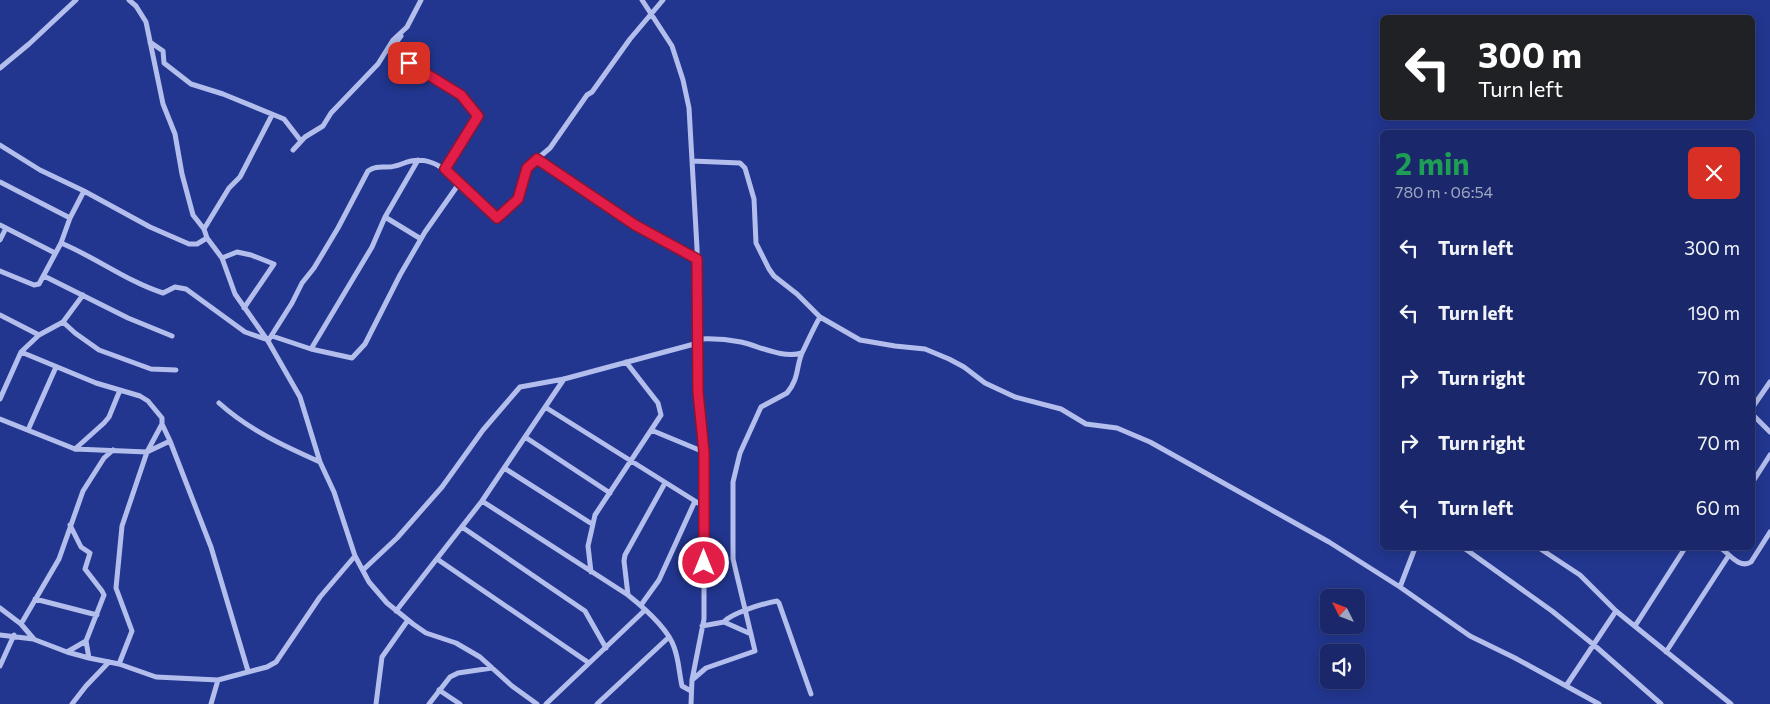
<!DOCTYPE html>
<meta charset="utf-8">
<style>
body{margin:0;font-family:Commissioner,sans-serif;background:#273473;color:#f1f3f6;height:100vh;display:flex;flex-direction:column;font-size:19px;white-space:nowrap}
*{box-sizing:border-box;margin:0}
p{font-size:16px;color:#9fa6c1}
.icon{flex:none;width:28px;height:28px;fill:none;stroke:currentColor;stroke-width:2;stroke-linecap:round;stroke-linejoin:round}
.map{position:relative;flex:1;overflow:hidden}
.details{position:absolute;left:1380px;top:130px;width:375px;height:420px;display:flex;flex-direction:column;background:#1a286b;border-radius:8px;box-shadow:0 2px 12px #0003,0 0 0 1px #38447e}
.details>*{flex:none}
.guide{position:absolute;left:1380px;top:15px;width:375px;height:105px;border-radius:8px;box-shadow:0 2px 12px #0003,0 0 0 1px #38447e;background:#202124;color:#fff;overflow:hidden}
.needle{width:32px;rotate:312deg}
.fabs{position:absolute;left:1320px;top:589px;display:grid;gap:10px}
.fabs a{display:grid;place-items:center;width:45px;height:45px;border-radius:8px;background:#1a286b;box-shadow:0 2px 12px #0003,0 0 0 1px #38447e;font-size:25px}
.pin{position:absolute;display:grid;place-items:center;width:42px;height:42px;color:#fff;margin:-21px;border-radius:10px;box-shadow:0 2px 8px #0006}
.me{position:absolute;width:55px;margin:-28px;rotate:0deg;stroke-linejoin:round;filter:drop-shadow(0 0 4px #0008)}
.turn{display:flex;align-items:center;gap:18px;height:105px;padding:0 15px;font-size:22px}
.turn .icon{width:65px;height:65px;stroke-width:2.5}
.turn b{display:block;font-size:35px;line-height:42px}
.round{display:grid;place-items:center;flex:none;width:52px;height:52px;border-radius:8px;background:#273473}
.summary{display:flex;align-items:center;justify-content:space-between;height:85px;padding:0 15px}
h1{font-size:30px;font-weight:700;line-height:38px;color:#1e9e55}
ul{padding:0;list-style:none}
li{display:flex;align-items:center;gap:15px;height:65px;padding:0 15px}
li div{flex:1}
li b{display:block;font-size:19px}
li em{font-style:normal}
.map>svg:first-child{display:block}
</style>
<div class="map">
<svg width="1770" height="704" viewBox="0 0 1770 704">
<rect width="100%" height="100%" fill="#22368f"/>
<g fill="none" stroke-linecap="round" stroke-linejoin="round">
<!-- street -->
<path stroke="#b3beec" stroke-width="5" d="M129,0L136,6L146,22L163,104L175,134L182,174L193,215L204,229L207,238L222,258L235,294L268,341L300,397L320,462L334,492L355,556L369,582L387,603L413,624L426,633L456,643L480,657L512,686L537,704
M642,0L672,46L683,80L689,108L697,248L699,392L704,452V619L692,680L691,704
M401,36L395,44C405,67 441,79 460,95C468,100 472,109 478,116L445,169
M150,42L163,51L164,63L191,84L223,94L284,119L301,141
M0,68L29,44L76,0
M0,145L40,170L84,191L150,227L189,244H197L207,238
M293,150L305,137L323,126L331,113L378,64L393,40L407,27L421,0
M537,159L550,148L587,95L592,92L630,39L663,0
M692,161L740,163L745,168L754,199L756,243L769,269L774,276L797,294L820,317L860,340L895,346L925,349L949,359L964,367L985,383L1015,397L1061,409L1086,424L1117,428L1150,442L1329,542L1400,587L1470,636L1515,658L1599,704
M456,179L497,218L518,199L527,168L537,159L635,225L697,259
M0,182L70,218
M385,217L421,239
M0,225L55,253
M204,229L229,188L240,177L272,115
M0,240L6,228
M61,243C95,257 128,282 163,293L175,287L186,289L245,332L268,340
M222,258L237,252L251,255L274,264L244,308
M0,271L34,285L39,284L61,243L70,218L84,191
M44,276L128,318L172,336
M0,315L39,335
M63,322L75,333L99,350L151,369L176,370
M698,339C713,338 726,339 741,342C759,346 783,359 802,353
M268,341L292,303L302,283L314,268L338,228L368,171C377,164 386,169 395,166C401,165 405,162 411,161C431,157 447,169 458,185L425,232L400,275L365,344L352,358L311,349L272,336
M311,349L372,247L385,217L418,160
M21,352L96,383L140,396L148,401L162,418V424L147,452L122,526L116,588L132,631L119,664
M0,399L21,352L39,335L63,322L83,295
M219,403C249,430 284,446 320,462
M545,407L703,506
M1752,408L1770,382
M1752,414L1770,432
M0,419L75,449L147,452L170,441
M162,424L170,441L211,547L248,671
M28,430L56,367
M651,430L704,452
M525,437L610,493
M75,449L104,423L109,417L120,390
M504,468L592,524
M1752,483L1770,455
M482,501L628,595C643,607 668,629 674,647C679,660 679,673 682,686L691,691
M462,527L585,611L606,648
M1464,548L1552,611L1594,645L1661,704
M1539,548L1580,575L1616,611L1731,704
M1721,548C1730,555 1740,569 1751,562L1770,532
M437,559L589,663
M363,570L397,538L442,487L483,430L520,387L564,379L698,343
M591,572L588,546L595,515L661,415L658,403L626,362
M1400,587L1415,548
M628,595L624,561L625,555L665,483
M35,599L97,615
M641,605L659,580L695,501
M0,608L21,624L33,638
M396,611L482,501L564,379
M724,622C731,613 765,603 777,601L779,603L811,694
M21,624L59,559L83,491L104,458L113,450
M702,626L724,622L751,634
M1635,626L1685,548
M0,635L33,639L67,652L89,658L119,664L156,677L218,680L267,667L276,662L320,597L355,556
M86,641L89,658
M67,652L86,641L104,595L102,591L85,569L90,553L81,547L70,525
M1666,652L1729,555
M0,666L14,635
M692,680L706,668L755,651L733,559V482L740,453L761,407L787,393C799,379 796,367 802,353C808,341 813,329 820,317
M1566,686L1616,611
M439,690L460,704
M72,704L86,686L109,662
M211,704L218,680
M376,704L382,657L408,620
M429,704L450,677L458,673L492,668
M546,704L645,610
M597,704L669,637"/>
</g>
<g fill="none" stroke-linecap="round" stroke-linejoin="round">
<!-- route casing -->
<g stroke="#92132f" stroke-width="12">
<path id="route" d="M409,63L461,95L478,116L445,169L497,218L518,199L527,168L537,159L635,225L697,259L698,392L704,452V563"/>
</g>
<!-- route -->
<use href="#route" stroke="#e11d48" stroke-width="9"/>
</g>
</svg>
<div class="fabs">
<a><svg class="needle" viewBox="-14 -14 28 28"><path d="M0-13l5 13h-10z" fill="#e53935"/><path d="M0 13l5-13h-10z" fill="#9fa6c1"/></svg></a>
<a><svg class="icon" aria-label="sound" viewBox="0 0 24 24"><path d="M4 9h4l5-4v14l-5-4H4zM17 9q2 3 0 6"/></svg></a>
</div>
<div class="pin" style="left:409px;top:63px;background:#d93025"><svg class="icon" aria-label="arrive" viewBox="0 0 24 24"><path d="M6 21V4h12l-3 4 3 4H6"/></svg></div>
<svg class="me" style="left:704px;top:563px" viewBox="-20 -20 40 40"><circle r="17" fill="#e11d48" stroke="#fff" stroke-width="3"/><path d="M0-11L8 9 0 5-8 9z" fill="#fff"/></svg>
<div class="guide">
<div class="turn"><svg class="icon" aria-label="left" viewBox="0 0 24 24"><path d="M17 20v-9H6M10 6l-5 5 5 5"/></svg><div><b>300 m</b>Turn left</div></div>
</div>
<section class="details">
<div class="summary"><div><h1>2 min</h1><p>780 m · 06:54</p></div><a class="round" style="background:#d93025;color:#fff"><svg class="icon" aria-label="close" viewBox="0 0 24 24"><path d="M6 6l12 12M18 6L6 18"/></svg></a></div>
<ul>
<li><svg class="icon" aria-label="left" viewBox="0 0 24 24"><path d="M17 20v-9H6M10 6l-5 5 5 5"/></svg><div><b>Turn left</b></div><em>300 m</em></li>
<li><svg class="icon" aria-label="left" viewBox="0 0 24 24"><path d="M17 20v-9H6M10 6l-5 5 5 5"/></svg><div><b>Turn left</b></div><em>190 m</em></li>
<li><svg class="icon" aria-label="right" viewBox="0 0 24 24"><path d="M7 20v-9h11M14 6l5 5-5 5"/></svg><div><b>Turn right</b></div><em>70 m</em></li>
<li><svg class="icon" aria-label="right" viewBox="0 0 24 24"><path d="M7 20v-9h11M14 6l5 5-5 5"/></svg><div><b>Turn right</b></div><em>70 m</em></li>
<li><svg class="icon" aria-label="left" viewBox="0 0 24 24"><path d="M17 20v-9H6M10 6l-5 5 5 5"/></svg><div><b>Turn left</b></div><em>60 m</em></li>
</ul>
</section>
</div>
